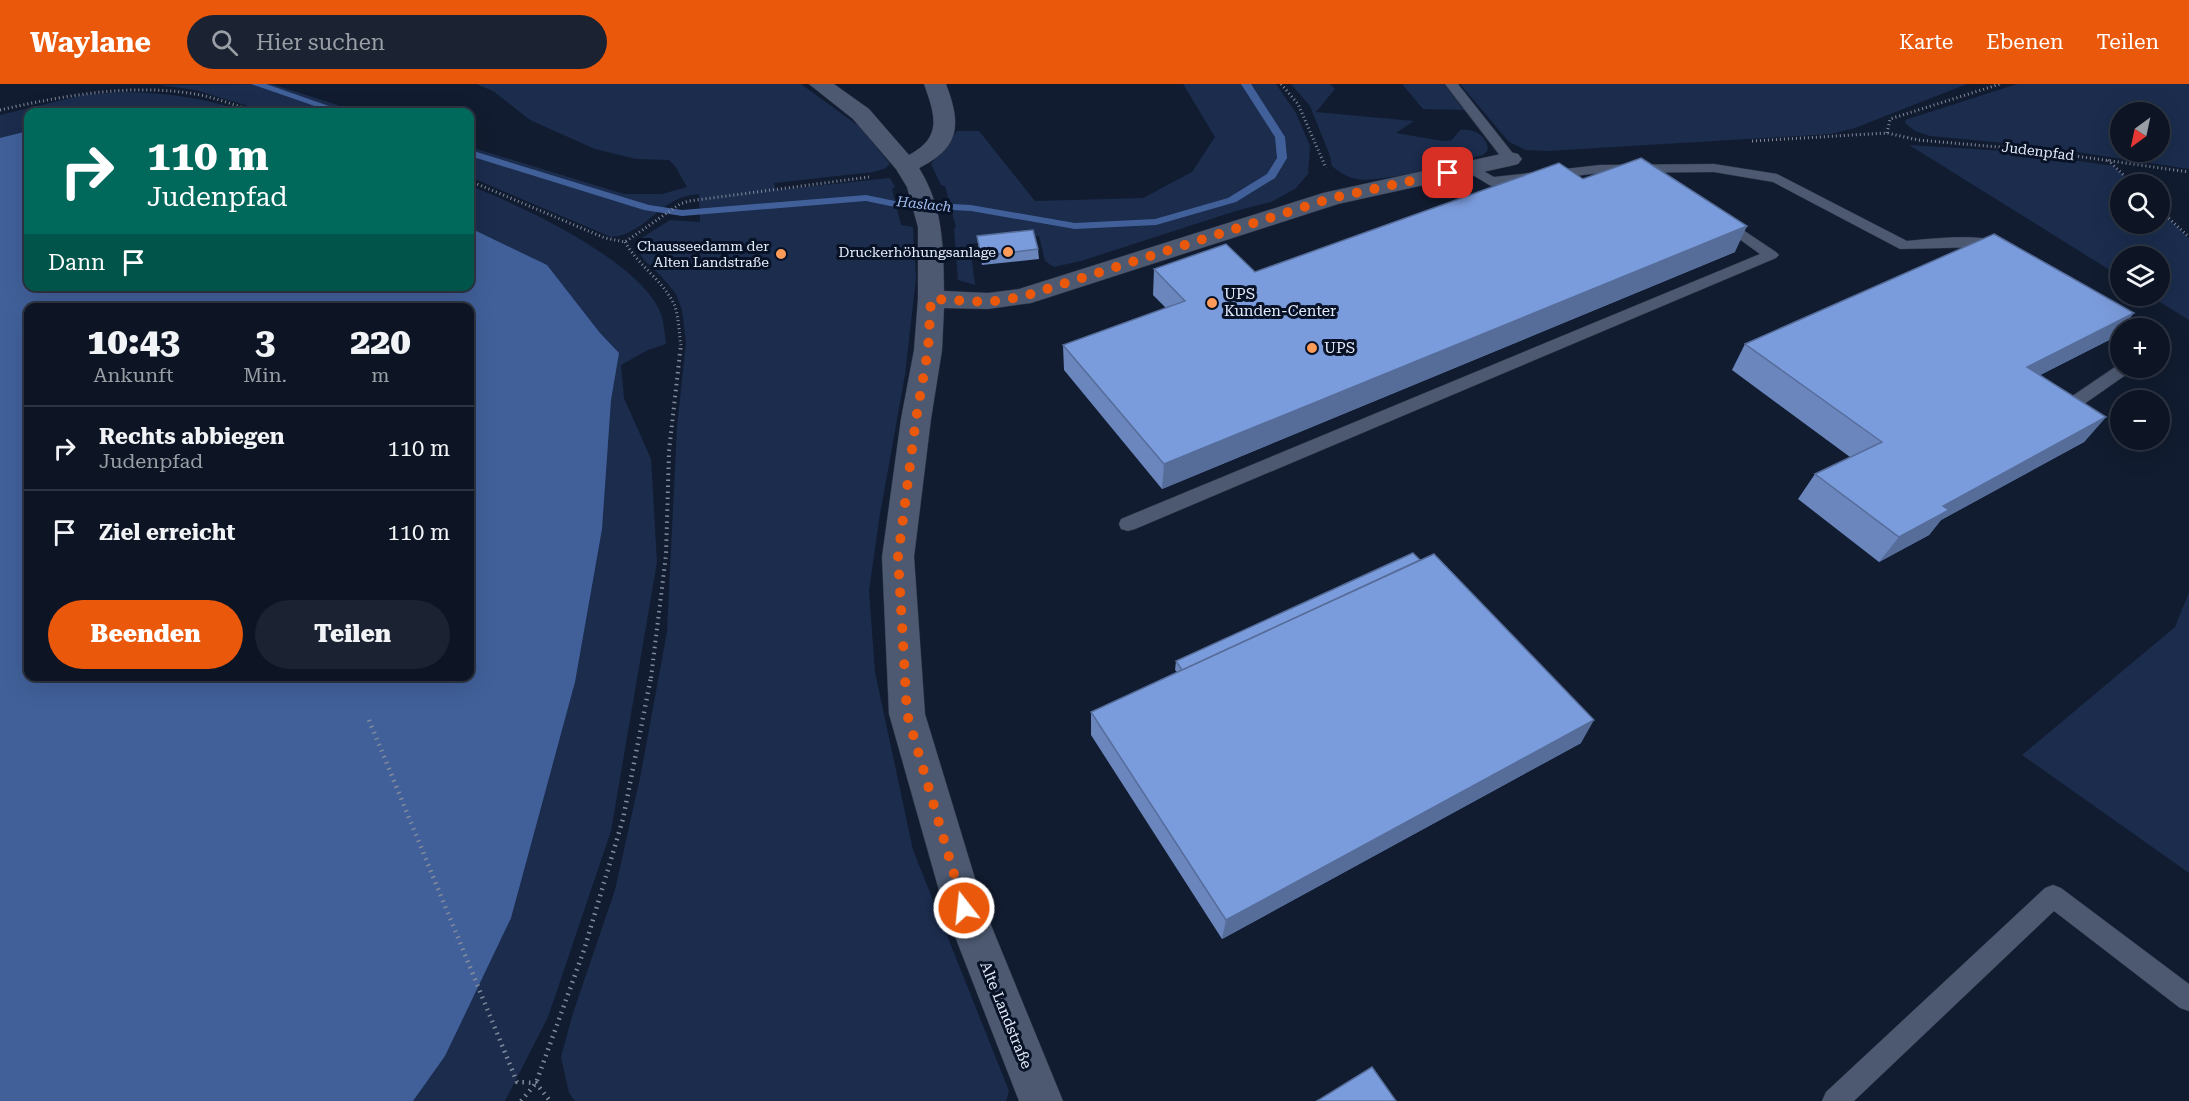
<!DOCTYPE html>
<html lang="de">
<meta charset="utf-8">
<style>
body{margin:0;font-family:"Roboto Serif",serif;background:#1b2231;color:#f1f3f6;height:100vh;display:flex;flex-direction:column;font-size:22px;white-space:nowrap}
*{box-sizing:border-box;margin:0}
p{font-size:20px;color:#9a9fa6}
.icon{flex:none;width:33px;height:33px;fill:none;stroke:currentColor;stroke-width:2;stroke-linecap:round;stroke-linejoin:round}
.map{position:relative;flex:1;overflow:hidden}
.sheet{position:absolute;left:24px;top:219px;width:450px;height:378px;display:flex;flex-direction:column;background:#0d1524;border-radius:12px;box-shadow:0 6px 24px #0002,0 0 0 2px #2d3441}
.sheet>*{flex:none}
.banner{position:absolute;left:24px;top:24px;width:450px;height:183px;border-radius:12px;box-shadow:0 6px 24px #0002,0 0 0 2px #2d3441;background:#00695c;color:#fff;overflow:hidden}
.needle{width:39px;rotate:213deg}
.tools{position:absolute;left:2110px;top:18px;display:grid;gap:12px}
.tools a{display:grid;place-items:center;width:60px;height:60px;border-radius:50%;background:#0d1524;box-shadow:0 6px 24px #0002,0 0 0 2px #2d3441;font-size:30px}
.pin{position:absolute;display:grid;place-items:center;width:51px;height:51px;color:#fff;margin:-26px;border-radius:12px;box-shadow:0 3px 9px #0006}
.me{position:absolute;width:66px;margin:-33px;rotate:344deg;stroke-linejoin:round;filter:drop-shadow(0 0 4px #0008)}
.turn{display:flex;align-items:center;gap:21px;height:126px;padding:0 24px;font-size:27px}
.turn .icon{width:78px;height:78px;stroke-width:2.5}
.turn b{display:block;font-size:42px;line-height:51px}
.then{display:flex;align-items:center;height:57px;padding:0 24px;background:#0003;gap:12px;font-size:22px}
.eta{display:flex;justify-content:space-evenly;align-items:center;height:102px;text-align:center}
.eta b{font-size:36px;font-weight:800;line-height:42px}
.action{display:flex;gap:12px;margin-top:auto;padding:12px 24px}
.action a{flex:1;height:69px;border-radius:36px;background:#ea580c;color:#fff;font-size:24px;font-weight:800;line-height:69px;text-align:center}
.action a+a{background:#1b2231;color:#f1f3f6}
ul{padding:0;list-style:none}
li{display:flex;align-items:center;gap:18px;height:84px;padding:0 24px;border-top:2px solid #2d3441}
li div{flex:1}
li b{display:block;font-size:22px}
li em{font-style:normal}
header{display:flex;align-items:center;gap:36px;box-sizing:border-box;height:84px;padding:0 30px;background:#ea580c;color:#fff}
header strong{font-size:28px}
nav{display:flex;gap:33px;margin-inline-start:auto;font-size:21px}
.search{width:420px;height:54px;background:#1b2231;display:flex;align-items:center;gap:15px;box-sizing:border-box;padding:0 21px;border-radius:33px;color:#9a9fa6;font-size:22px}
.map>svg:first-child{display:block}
</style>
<header>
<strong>Waylane</strong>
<div class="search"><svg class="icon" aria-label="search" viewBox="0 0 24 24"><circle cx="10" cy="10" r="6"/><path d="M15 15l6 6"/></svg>Hier suchen</div>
<nav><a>Karte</a><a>Ebenen</a><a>Teilen</a></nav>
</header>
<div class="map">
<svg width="2189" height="1017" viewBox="0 0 2189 1017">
<rect width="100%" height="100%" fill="#111c30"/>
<!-- green -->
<path fill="#1b2c4d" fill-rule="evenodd" d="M272,0L359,28H269L195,6L160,1Z
M476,0H801L860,43L890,80L884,85L873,88L774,99L776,106L890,94L895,103L892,105L901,141L913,143L916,194L905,291L879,436L869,507L875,588L913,766L1009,1007L1006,1017H575L569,1009L561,973L573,929L615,806L641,689L667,548L677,343L686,258L682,226L676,210L661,192L644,176L636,163L640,155L670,136L700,138L699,110C657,113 650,149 611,153L470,93V63L624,110H662L687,103L675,82L669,76L636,75L595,65L530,36L493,7Z
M1183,0H1276L1296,29L1310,62L1308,90L1295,105L1271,118L1239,126L1081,177L1054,183L1045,177L1039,152L970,160L975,201L958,196L954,145L956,143L945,102L941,101L931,80L957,47H979L1035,117L1143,114L1192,88L1215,53Z
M1291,0H1330L1335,5L1316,28L1414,37L1396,49L1443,57L1452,56L1460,46C1475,44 1487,52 1488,66L1483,71C1457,78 1380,100 1356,95C1347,93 1339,88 1332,82L1330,72L1310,22Z
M1402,0H1444L1464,26L1423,25Z
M1460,0H1967L1855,44L1831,50L1548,67L1526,66L1509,58Z
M2017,0H2189V85L2037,62L1930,52L1915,47L1906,40L1905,36ZM2121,28H2160V68H2121Z
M123,8C171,9 202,14 248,28H28V202H470V102C519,120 647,180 662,233C664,242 665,252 666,260L648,266L621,281L624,314L651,375L657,478L611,747L548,933L505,1017H0V31L83,11ZM28,224H470V592H28Z
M1909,61L2006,67L2114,82L2133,100H2121V140H2160V127L2189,154V236L2150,212H2160V172H2121V193Z
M2189,508V789L2022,671L2175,543Z"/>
<!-- water -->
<path fill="#41609a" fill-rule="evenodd" d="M28,47V202H470V144L547,181L600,249L619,269L611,316L602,445L575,598L511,834L445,972L413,1017H0V54ZM28,224H470V592H28Z"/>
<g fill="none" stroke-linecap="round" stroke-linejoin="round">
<!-- stream -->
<path fill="#41609a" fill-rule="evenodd" d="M251,0H266L346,28H332Z
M1241,0H1251L1285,53L1287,74L1275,94L1236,118L1156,141L1075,145L971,127L895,123L866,117L682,132L644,126L470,72V66L649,121L682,126L866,111L895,117L971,121L1075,139L1155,135L1228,114L1267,90L1277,74L1275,53Z"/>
<!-- service casing -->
<g stroke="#2e3445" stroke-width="1">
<path id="service" d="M1445,0H1458L1515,72L1517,75L1515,78H1505Z
M1471,80L1494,93L1600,81L1714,80L1777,90L1907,157C1928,155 1993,147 2007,163L2000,167L1987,163L1900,165L1773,98L1714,88L1600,89L1491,102L1466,87L1464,84L1466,81Z
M1722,132L1776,168L1779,171L1776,174L1135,445L1128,447L1121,445L1119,440L1121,435L1760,170L1717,139L1715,136Z
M2104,221L2139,240L2141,244H2122L2098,229L2096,226L2098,223Z
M2121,279V284H2132L2130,288L2077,325H2065L2062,321L2065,317Z
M2053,801L2061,804L2189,900V927L2180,924L2054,827L1854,1017H1822L1826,1008L2045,804Z"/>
</g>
<!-- minor casing -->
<g stroke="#2e3445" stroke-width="1">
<path id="minor" d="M809,0H834L869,25L909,71C943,53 935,31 924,0H946C961,40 961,63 919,84C944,125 943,162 944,207L988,209L1019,205L1323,109L1510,68L1518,70L1522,75L1518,80L1510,82L1338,120L1031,219L988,225L944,224L942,266L931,335L914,473L925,630L984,824L1063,1017H1019L944,824L889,630L882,473L901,335L914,266L918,215V143L907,103L896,85L853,35Z"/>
</g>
<!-- path-far2 -->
<path stroke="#828b9d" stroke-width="3" stroke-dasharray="1 3" stroke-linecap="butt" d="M1281,0L1298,20L1326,84
M0,26C62,12 125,0 189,9C212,12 234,21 256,28
M1887,49L1890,35L2000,0
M1752,57L1887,49L1918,56L2033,66L2189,88
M2108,76L2133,100
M470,97L605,154L625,158L680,120L689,117L869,93
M2160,126L2189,153
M625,158C638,181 663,197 674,220C679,232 679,250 681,262"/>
<!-- path-far1 -->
<path stroke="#828b9d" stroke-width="4" stroke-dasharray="1.5 4.5" stroke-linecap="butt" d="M651,594L666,471L669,367L681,260"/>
<!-- path -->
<path stroke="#828b9d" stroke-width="4.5" stroke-dasharray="1.5 5" stroke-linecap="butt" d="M369,636L517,998L536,999L550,1017
M521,1017L536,999L584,866L623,735L651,593"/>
<!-- service -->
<use href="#service" fill="#4c5971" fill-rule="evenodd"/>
<!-- minor -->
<use href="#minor" fill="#4c5971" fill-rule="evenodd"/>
</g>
<!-- wall -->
<path fill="#6a86bd" d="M1583,95L1735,168L1162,405L1064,286L1063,261L1166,224L1153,211L1154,185L1255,188Z
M977,152L1038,165L1039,175L982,181Z
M2134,229L2113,254L2040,291L2106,333L2084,358L1941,436L1929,451L1879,478L1798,415L1815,390L1850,373L1732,286L1745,260Z
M1176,577L1581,659L1222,855L1091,651V628L1177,588L1175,586Z"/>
<!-- shaded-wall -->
<path fill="#566d9a" d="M1747,142L1735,168L1162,405L1164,380Z
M2134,229L2113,254L2007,308L2027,283Z
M2106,333L2084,358L1941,436L1929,451L1879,478L1899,453L1943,422Z
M1594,636L1581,659L1222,855L1226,836Z"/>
<!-- building -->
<path fill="#7b9cdc" stroke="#566d9a" stroke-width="1.5" d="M1641,74L1747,142L1164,380L1063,261L1185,217L1154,185L1226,160L1255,188L1559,79L1583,95Z
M1033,146L1038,165L981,172L977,152Z
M1994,150L2134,229L2027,283L2106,333L1943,422L1949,426L1899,453L1815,390L1882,358L1745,260Z
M1413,469L1420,476L1182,586L1176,577Z
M1434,470L1594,636L1226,836L1091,628Z
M1372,983L1396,1017H1317Z"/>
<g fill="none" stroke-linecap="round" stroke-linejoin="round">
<!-- route -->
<path stroke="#ea580c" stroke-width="10" stroke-dasharray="0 18" d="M964,824L907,630L902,540L898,473L916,335L928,266L931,215L988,218L1022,213L1332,114L1448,89"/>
</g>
<!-- markers -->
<g fill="#fe9b59" stroke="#081226" stroke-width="2">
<circle cx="1008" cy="168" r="6"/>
<circle cx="781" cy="170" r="6"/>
<circle cx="1212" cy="219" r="6"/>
<circle cx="1312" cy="264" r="6"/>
</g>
<g text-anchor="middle" stroke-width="6" stroke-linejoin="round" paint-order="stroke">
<!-- far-street labels -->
<g font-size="14" fill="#e4ecfb" stroke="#081226">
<text transform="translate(2038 67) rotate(7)" y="5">Judenpfad</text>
</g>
<!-- far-water labels -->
<g font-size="14" font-style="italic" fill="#a3bff2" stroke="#081226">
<text transform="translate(924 120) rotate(6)" y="5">Haslach</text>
</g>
<!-- far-poi labels -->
<g font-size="14" fill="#e4ecfb" stroke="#081226" text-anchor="end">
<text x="769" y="167">Chausseedamm der<tspan x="769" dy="16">Alten Landstraße</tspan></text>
<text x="996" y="173">Druckerhöhungsanlage</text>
</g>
<!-- poi labels -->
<g font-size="15" fill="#e4ecfb" stroke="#081226" text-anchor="start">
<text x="1224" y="215">UPS<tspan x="1224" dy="17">Kunden-Center</tspan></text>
<text x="1324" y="269">UPS</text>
</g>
<!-- street labels -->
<g font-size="15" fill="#e4ecfb" stroke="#081226">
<text transform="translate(1006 931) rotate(68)" y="5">Alte Landstraße</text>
</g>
</g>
</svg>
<div class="tools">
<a><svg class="needle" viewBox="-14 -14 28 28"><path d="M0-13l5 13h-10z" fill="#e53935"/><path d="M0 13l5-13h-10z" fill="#9a9fa6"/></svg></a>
<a><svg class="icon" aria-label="search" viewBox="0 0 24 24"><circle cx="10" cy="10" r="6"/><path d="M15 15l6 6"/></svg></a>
<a><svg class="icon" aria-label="layers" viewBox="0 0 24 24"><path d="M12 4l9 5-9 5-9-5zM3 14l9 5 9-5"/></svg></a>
<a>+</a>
<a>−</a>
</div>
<div class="pin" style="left:1448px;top:89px;background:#d93025"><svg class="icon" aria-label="arrive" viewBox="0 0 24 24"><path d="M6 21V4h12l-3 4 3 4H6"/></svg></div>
<svg class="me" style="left:964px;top:824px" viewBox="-20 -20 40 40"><circle r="17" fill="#ea580c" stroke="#fff" stroke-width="3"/><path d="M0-11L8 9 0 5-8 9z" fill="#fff"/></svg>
<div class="banner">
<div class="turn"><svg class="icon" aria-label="right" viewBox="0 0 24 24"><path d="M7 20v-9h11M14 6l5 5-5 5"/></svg><div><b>110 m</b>Judenpfad</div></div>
<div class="then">Dann<svg class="icon" aria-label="arrive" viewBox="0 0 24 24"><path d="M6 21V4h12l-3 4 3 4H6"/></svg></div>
</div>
<section class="sheet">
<div class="eta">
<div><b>10:43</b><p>Ankunft</p></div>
<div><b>3</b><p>Min.</p></div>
<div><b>220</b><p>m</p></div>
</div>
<ul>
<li><svg class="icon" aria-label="right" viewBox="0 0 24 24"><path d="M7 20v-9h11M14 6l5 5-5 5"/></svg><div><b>Rechts abbiegen</b><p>Judenpfad</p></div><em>110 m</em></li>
<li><svg class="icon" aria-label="arrive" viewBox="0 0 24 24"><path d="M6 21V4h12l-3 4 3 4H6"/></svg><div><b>Ziel erreicht</b></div><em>110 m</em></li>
</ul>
<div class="action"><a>Beenden</a><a>Teilen</a></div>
</section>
</div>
